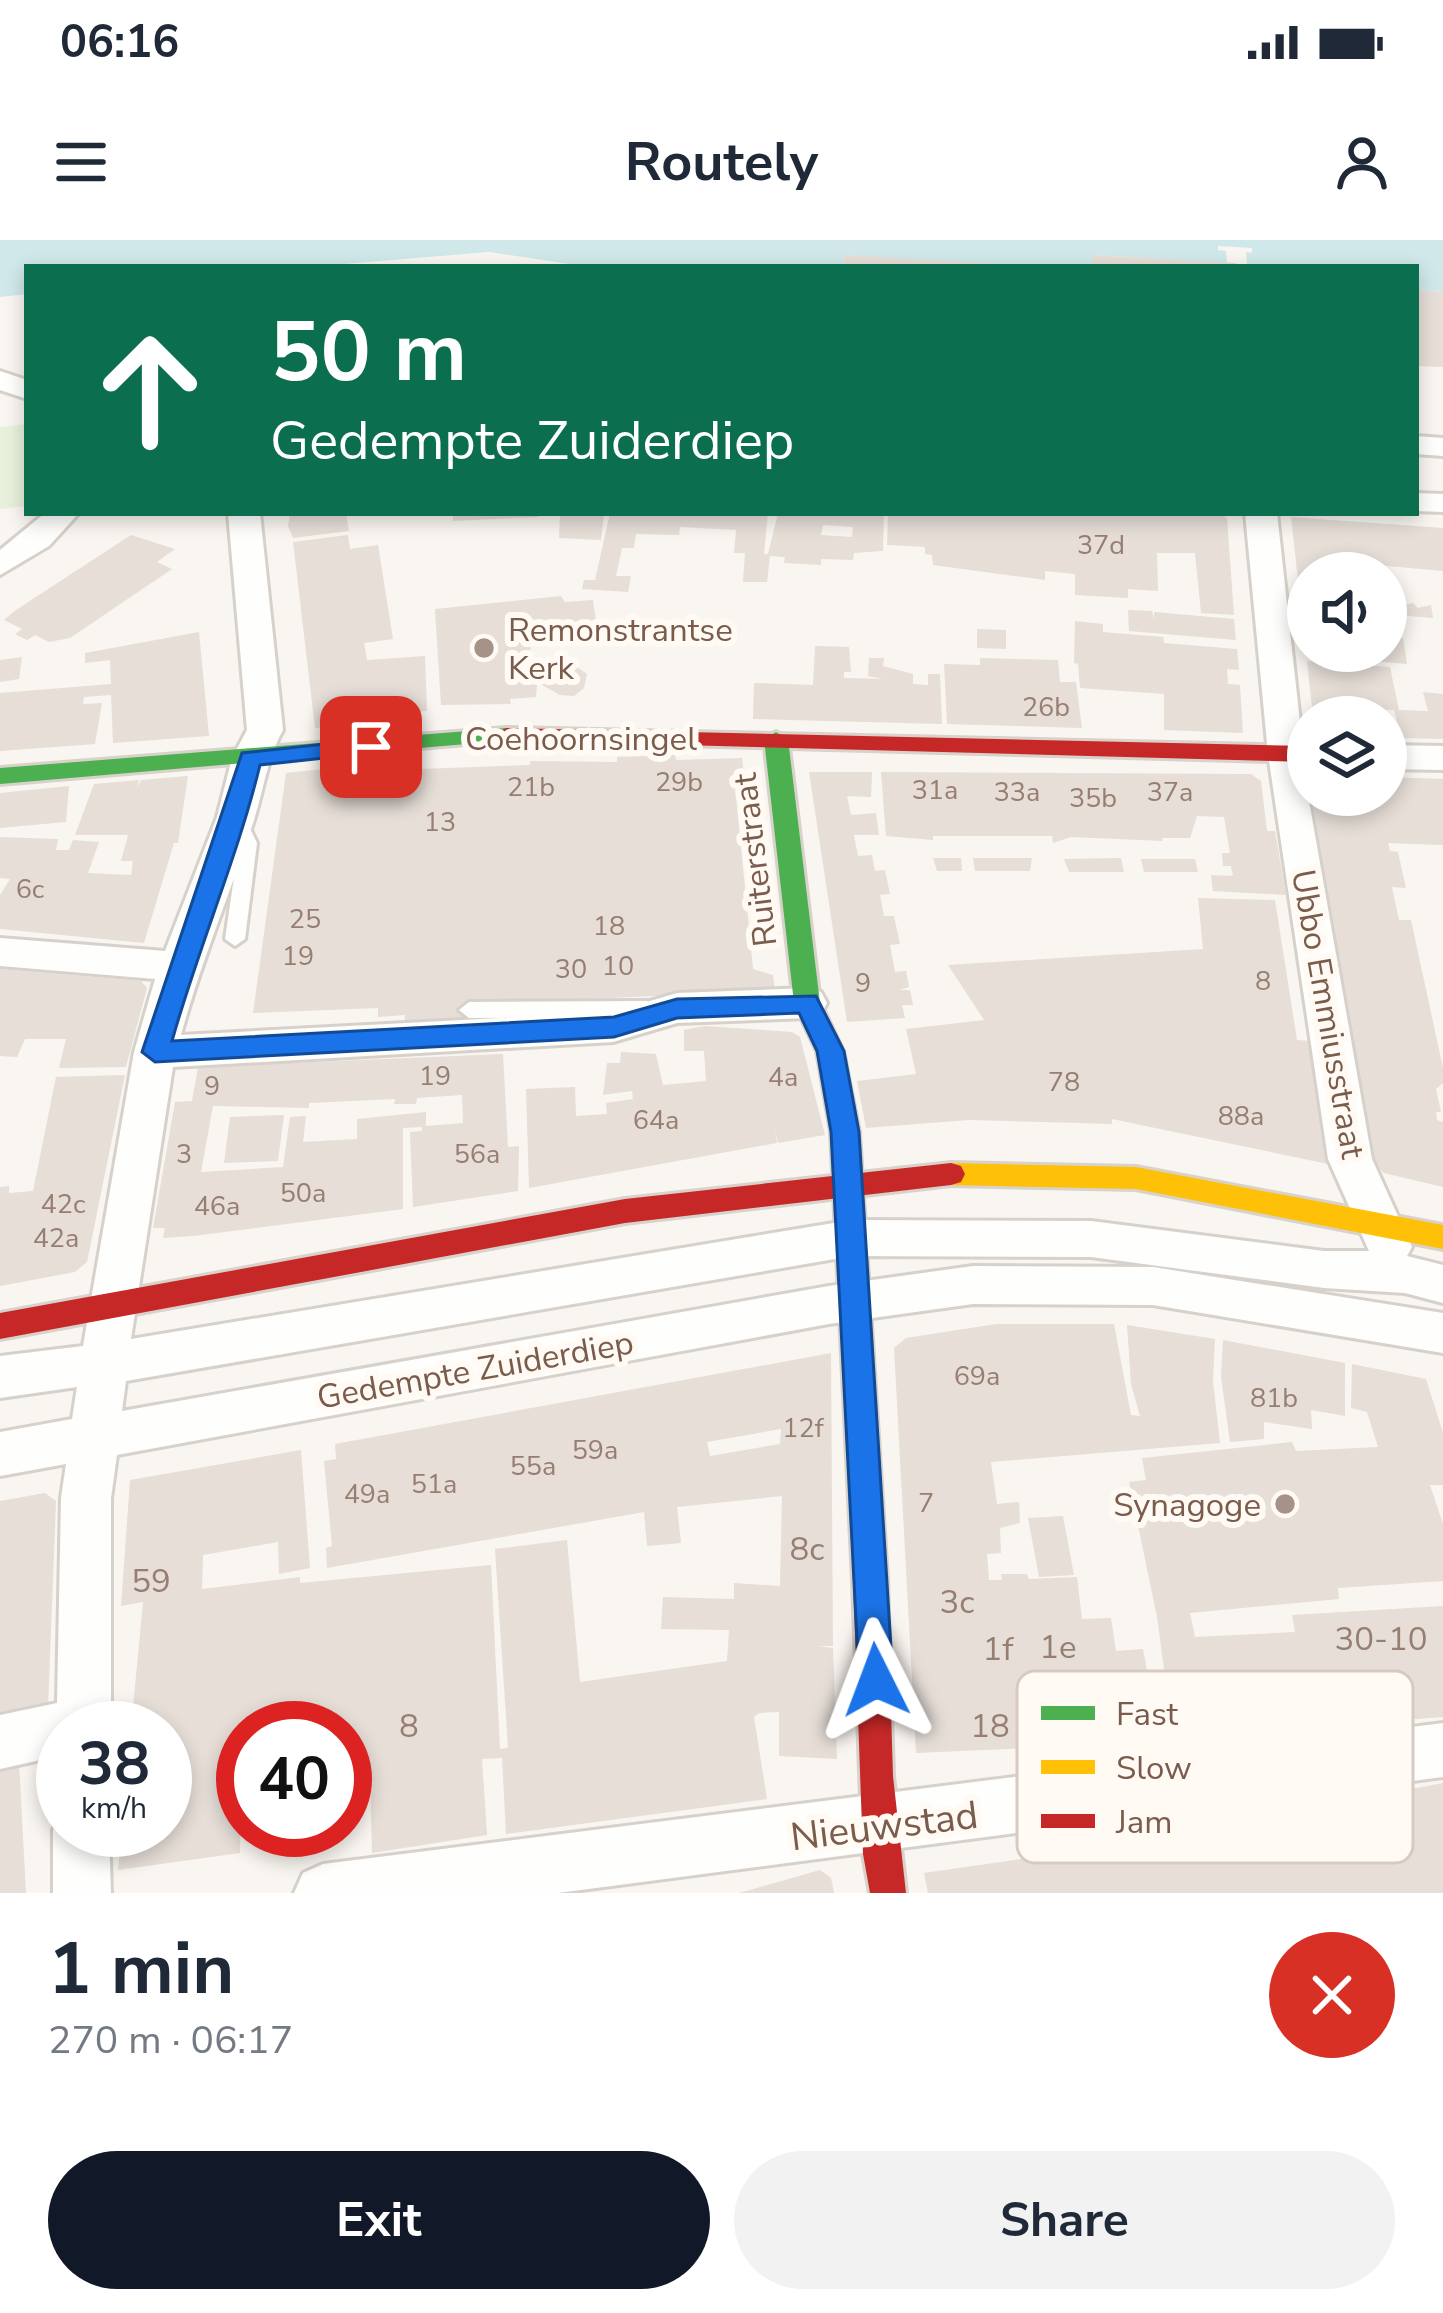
<!DOCTYPE html>
<meta charset="utf-8">
<style>
body{margin:0;font-family:"Nunito Sans",sans-serif;background:#f2f2f3;color:#1f2937;height:100vh;display:flex;flex-direction:column;font-size:45px;white-space:nowrap}
*{box-sizing:border-box;margin:0}
p{font-size:39px;color:#747a83}
.icon{flex:none;width:66px;height:66px;fill:none;stroke:currentColor;stroke-width:2;stroke-linecap:round;stroke-linejoin:round}
.map{position:relative;height:1653px;overflow:hidden}
.panel{display:flex;flex-direction:column;background:#fff;flex:1}
.panel>*{flex:none}
.guide{position:absolute;left:24px;top:24px;width:1395px;height:252px;border-radius:0px;box-shadow:0 6px 18px #0003;background:#0b6e4f;color:#fff;overflow:hidden}
.controls{position:absolute;left:1287px;top:312px;display:grid;gap:24px}
.controls a{display:grid;place-items:center;width:120px;height:120px;border-radius:50%;background:#fff;box-shadow:0 6px 18px #0003;font-size:60px}
.speed{position:absolute;left:36px;top:1461px;display:flex;gap:24px;font-size:60px;font-weight:700;text-align:center}
.speed>*{display:grid;place-content:center;width:156px;height:156px;border-radius:50%;background:#fff;box-shadow:0 6px 18px #0003;line-height:1}
.speed small{font-size:30px;font-weight:400}
.speed .limit{border:18px solid #d22;background:#fff;color:#111}
.pin{position:absolute;display:grid;place-items:center;width:102px;height:102px;color:#fff;margin:-51px;border-radius:24px;box-shadow:0 6px 18px #0006}
.me{position:absolute;width:132px;margin:-66px;rotate:357deg;stroke-linejoin:round;filter:drop-shadow(0 0 9px #0008)}
.turn{display:flex;align-items:center;gap:42px;height:252px;padding:0 48px;font-size:54px}
.turn .icon{width:156px;height:156px;stroke-width:2.5}
.turn b{display:block;font-size:84px;line-height:102px}
.round{display:grid;place-items:center;flex:none;width:126px;height:126px;border-radius:63px;background:#f2f2f3}
.head{display:flex;align-items:center;justify-content:space-between;height:204px;padding:0 48px}
h1{font-size:72px;font-weight:700;line-height:90px}
.button{display:flex;gap:24px;margin-top:auto;padding:24px 48px}
.button a{flex:1;height:138px;border-radius:72px;background:#111827;color:#fff;font-size:48px;font-weight:700;line-height:138px;text-align:center}
.button a+a{background:#f2f2f3;color:#1f2937}
.status{display:flex;justify-content:space-between;align-items:center;height:84px;padding:0 60px;background:#fff;direction:ltr}
.status svg{height:33px;fill:currentColor}
header{display:flex;justify-content:space-between;align-items:center;height:156px;padding:0 48px;background:#fff;font-size:54px;font-weight:700}
.map>svg:first-child{display:block}
</style>
<div class="status"><b>06:16</b><svg viewBox="0 0 49 12"><path d="M0 12V9h3v3zM5 12V6h3v6zM10 12V3h3v9zM15 12V0h3v12zM26 1h20v11H26zM47 4h2v5h-2z"/></svg></div>
<header><svg class="icon" aria-label="menu" viewBox="0 0 24 24"><path d="M4 6h16M4 12h16M4 18h16"/></svg>Routely<svg class="icon" aria-label="person" viewBox="0 0 24 24"><circle cx="12" cy="8" r="4"/><path d="M4 21q1-7 8-7t8 7"/></svg></header>
<div class="map">
<svg width="1443" height="1653" viewBox="0 0 1443 1653">
<rect width="100%" height="100%" fill="#f9f5f0"/>
<!-- green -->
<path fill="#e7f0db" d="M27,184V266L0,269V187Z"/>
<!-- water -->
<path fill="#d0e8ea" d="M0,0H1443V52L1416,50V27L1247,24L1246,12L1252,13V8L1218,6V10L1226,11L1227,23L1093,15L1092,27H992L844,15L842,27H589L489,12L307,27H27V54L0,57Z"/>
<!-- building -->
<path fill="#e6ded7" fill-rule="evenodd" d="M844,15L987,23V27H842Z
M1092,15L1236,23V27H1092Z
M1416,50L1443,52V127L1416,126Z
M290,273H346L349,291L293,298L288,286Z
M453,273H539V277L453,281Z
M560,273L604,275L601,300L559,298Z
M610,273H768L764,314H768L778,273H884L883,311L854,313L853,320L821,319V325L784,323L785,317L770,316L767,342H743L745,313H734L736,290L680,287L679,295L636,294L634,308H622L616,336H631L628,352L582,349L584,340H595ZM823,285L853,287L852,297L821,295Z
M888,273H1219L1227,278L1234,375L1201,373L1195,313H1157L1158,351L1128,349V358L1075,355V334L1045,331V340L933,325L932,315L925,314V307L887,305Z
M1291,277L1443,288V331L1331,321L1332,333H1308V368L1301,367Z
M131,295L175,309L157,322L172,329L70,398L49,402L35,395L27,400L15,394L22,389L4,380L13,372Z
M348,295L350,309L378,305L393,399L364,403L367,420L425,416L427,471L397,473V477L384,478V483L315,488L293,302Z
M561,356L565,362L593,360L596,382L528,388L534,433L577,427L587,434L584,448L574,456L560,455L537,442L536,457L510,459L511,464L441,465L435,369Z
M1413,363L1418,368L1431,365L1433,378L1396,375L1395,367Z
M1128,370L1152,371L1154,379V372L1234,379L1236,400L1129,391Z
M1386,377H1392L1396,398H1403L1407,424L1306,415V411H1386Z
M1075,381L1103,384V392L1163,397L1164,403L1237,409L1239,430L1227,429L1228,444L1240,445L1243,493L1164,490V454L1080,448L1078,424L1074,423Z
M977,389L1006,390V409L977,408Z
M199,392L209,496L113,503L111,455L84,457L83,464L102,463L95,504L0,511V453L111,444L110,420L85,423V413Z
M815,406L849,407L851,432H844V438L883,439L868,436L869,418H884L883,426L913,434V444L928,445V434H940L942,484L753,479L754,443L813,445Z
M22,417L19,439L0,442V420Z
M980,418L1058,420L1060,442H1076L1082,488L947,484L944,424L980,425Z
M1307,421L1390,427L1399,470L1428,471L1423,452L1443,454V499L1401,498L1394,470H1383L1385,477H1313Z
M675,515L676,520L742,518L744,536H734L753,729L773,735L775,751L469,764V782L404,785L405,775L378,777V768L253,773L286,533L334,528V532L368,531L369,526L393,525V530L530,525V521L617,522V517Z
M809,532H872L871,557L847,556L851,575L876,573L879,595H854L858,616L872,615L875,631L885,630L890,654L880,655L884,676H894L900,704L890,705L895,732L906,731L909,747L899,750H910L913,765H902L905,778L847,782Z
M881,532L1251,534L1261,541L1267,591H1275L1286,655L1213,651L1211,635L1233,636L1231,626H1223L1222,613H1230L1224,577L1197,576L1190,598H1162L1163,601L1071,597L1053,603L1052,596H933V600L886,596Z
M188,536L178,603H174L144,703L0,689V655L10,639L0,638V597L58,599L56,610H69L73,600L99,602L88,633L131,635L133,621H121L128,595H75L94,544L139,540L137,548L141,540Z
M1386,537L1443,539V605L1388,603L1390,611L1398,612L1406,648L1392,647L1399,680H1411L1443,828V843L1436,849L1441,872H1436L1437,880L1443,882V947L1384,933L1375,925L1367,905L1332,676L1307,555H1386Z
M69,546L66,582L0,588V553Z
M933,618H961L962,631H937Z
M973,618H1032L1030,631H975Z
M1121,618L1124,632H1069L1064,619Z
M1141,619H1195L1198,632H1144Z
M1198,658L1275,660L1297,800L1311,801L1328,924L1112,879V884L969,880L866,888L857,841L916,834L906,789L984,780L948,725L1203,709Z
M0,729L141,741L147,748L126,827L59,828L66,799H25L17,817L0,816Z
M704,786L792,792L800,797L825,895L778,903L775,891L777,903L529,948L526,849L575,847L576,876L607,874L606,863L633,859L632,851L603,855L607,823H620L621,812L656,814L663,845L706,841L704,811H684V790Z
M503,814L508,907L519,906L518,951L413,967L410,892L422,891V887L403,888V969L193,996L163,998L165,988H153L175,862L192,861L198,827ZM462,855L463,883L426,886V872L357,879V899L303,902L306,876L290,877L283,927L201,932L213,866L309,868V863L395,859L394,864H416L417,858Z
M125,835L87,1022L75,1032L0,1046V947L9,946V953L33,951L56,837Z
M284,875L278,921L224,923L230,877Z
M996,1084H1114L1131,1175L1140,1176L1131,1144L1127,1085L1215,1099L1213,1141L1220,1203L991,1222L997,1264L1019,1262L1020,1283L1000,1288L1001,1313L987,1314L989,1340H1002L1001,1334H1027L1029,1339L1077,1337L1082,1379L1111,1378L1116,1411L1143,1409L1160,1498L1102,1503L1097,1484L1099,1505L916,1513L894,1108L906,1098Z
M1223,1100L1345,1123V1176L1311,1170L1312,1189L1264,1182V1199L1230,1202L1221,1137Z
M831,1113L833,1406H818L833,1408L837,1519L779,1516V1472L759,1473L754,1477L767,1559L506,1594L502,1518L482,1519L487,1595L372,1613L370,1539L345,1541V1488H243L240,1613L118,1630L122,1590H165V1488H131L143,1362L121,1366L130,1240L301,1210L310,1328L279,1334L278,1302L203,1315L202,1349L300,1337V1343L491,1325L500,1509L508,1508L495,1309L567,1300L580,1442L727,1421L729,1390L661,1389L663,1357L734,1359V1343L780,1346L782,1256L677,1267L681,1303L647,1306L644,1272L327,1328L326,1308L332,1306L324,1221L336,1219L335,1204ZM781,1189L780,1204L710,1216L707,1202Z
M1352,1124L1426,1139L1443,1193V1245H1430L1443,1284V1341L1338,1348L1339,1359L1190,1373L1195,1397L1295,1392L1292,1375L1443,1366V1477L1321,1486L1314,1462L1319,1487L1173,1496L1157,1377L1129,1242L1146,1240L1142,1218L1292,1202L1296,1211L1378,1207L1367,1172L1351,1168Z
M45,1253L56,1261L48,1468L0,1478V1261Z
M1063,1276L1074,1335L1039,1337L1028,1278Z
M19,1521L26,1653H0V1526Z
M1443,1543V1653H928L924,1633L1098,1608Z
M820,1630L831,1638L834,1653H739Z"/>
<g fill="none" stroke-linecap="round" stroke-linejoin="round">
<!-- lane casing -->
<g stroke="#d7d1cb" stroke-width="6">
<path id="lane" d="M236,572L243,574L257,603L245,699L235,706L225,699L239,603L227,578Z
M647,761L657,769L647,777L469,778L459,770L469,762Z"/>
</g>
<!-- street casing -->
<g stroke="#d7d1cb" stroke-width="6">
<path id="street" d="M0,131L27,140V159L0,150Z
M1416,196L1443,198V216L1416,214Z
M1416,253L1443,254V272L1416,271Z
M45,273H79L49,306L0,335V310Z
M228,273H260L283,490C267,519 264,548 254,580C231,652 201,721 181,795L613,772L677,753L807,748L821,752L827,763L821,774L807,778L677,783L613,802L173,827L131,1099L852,980L1091,981L1324,1011H1369L1328,919L1268,514L1245,273H1277L1308,555L1372,919L1412,1007L1407,1016L1443,1025V1063L1405,1053L1324,1048L1091,1017L852,1016L126,1141L122,1171L829,1046L973,1026L1153,1027L1443,1073V1113L1153,1065L973,1064L829,1084L117,1215L111,1258V1488H63V1515L0,1529V1475L57,1463L61,1258L66,1224L0,1236V1192L72,1179L77,1147L0,1158V1116L83,1106L134,812L155,739L0,726V698L165,711L217,577L232,518L247,490Z
M1386,505L1443,506V530L1386,529Z
M1443,1483V1537L558,1653H294L303,1633L323,1624Z
M63,1569V1590H109L111,1653H53V1590Z"/>
</g>
<!-- fast casing -->
<g stroke="#d9d2cb" stroke-width="6">
<path id="fast" d="M506,488L517,495L514,500L0,544V528Z
M776,492L788,499L820,763L843,811L859,892L887,1340L882,1351L870,1355L858,1351L853,1340L831,892L817,811L794,763L764,499Z"/>
</g>
<!-- slow casing -->
<g stroke="#d9d2cb" stroke-width="6">
<path id="slow" d="M951,923L1136,927L1443,985V1009L1136,949L951,945L941,942L937,934L941,926Z"/>
</g>
<!-- jam casing -->
<g stroke="#d9d2cb" stroke-width="6">
<path id="jam" d="M506,488L1308,506V522L498,500L495,495Z
M951,923L961,926L965,934L961,942L951,945L625,983L0,1099V1073L625,959Z
M870,1325L882,1329L887,1340L893,1536L906,1653H870L863,1614L853,1340L858,1329Z"/>
</g>
<!-- lane -->
<use href="#lane" fill="#fefefd" fill-rule="evenodd"/>
<!-- street -->
<use href="#street" fill="#fefefd" fill-rule="evenodd"/>
<!-- fast -->
<use href="#fast" fill="#4caf50" fill-rule="evenodd"/>
<!-- slow -->
<use href="#slow" fill="#ffc107" fill-rule="evenodd"/>
<!-- jam -->
<use href="#jam" fill="#c62828" fill-rule="evenodd"/>
</g>
<!-- route -->
<path fill="#1a73e8" stroke="#114b97" stroke-width="3" d="M371,499L380,501V512L260,525C237,619 198,708 172,801L614,777L677,759L816,756L844,811L859,892L893,1440L888,1452L876,1457L864,1452L859,1440L831,892L817,811L799,773L677,778L614,797L155,822L142,812L242,513Z"/>
<!-- markers -->
<g fill="#a69286" stroke="#fffaf3" stroke-width="4.5">
<circle cx="484" cy="408" r="12"/>
<circle cx="1285" cy="1264" r="12"/>
</g>
<g text-anchor="middle" stroke-width="12" stroke-linejoin="round" paint-order="stroke">
<!-- number labels -->
<g font-size="27" fill="#977e72">
<text x="1101" y="314">37d</text>
<text x="1046" y="476">26b</text>
<text x="679" y="551">29b</text>
<text x="531" y="556">21b</text>
<text x="935" y="559">31a</text>
<text x="1017" y="561">33a</text>
<text x="1170" y="561">37a</text>
<text x="1093" y="567">35b</text>
<text x="440" y="591">13</text>
<text x="30" y="658">6c</text>
<text x="305" y="688">25</text>
<text x="609" y="695">18</text>
<text x="298" y="725">19</text>
<text x="618" y="735">10</text>
<text x="571" y="738">30</text>
<text x="1263" y="750">8</text>
<text x="863" y="752">9</text>
<text x="435" y="845">19</text>
<text x="783" y="846">4a</text>
<text x="1064" y="851">78</text>
<text x="212" y="855">9</text>
<text x="1241" y="885">88a</text>
<text x="656" y="889">64a</text>
<text x="184" y="923">3</text>
<text x="477" y="923">56a</text>
<text x="303" y="962">50a</text>
<text x="63" y="973">42c</text>
<text x="217" y="975">46a</text>
<text x="56" y="1007">42a</text>
<text x="977" y="1145">69a</text>
<text x="1274" y="1167">81b</text>
<text x="803" y="1197">12f</text>
<text x="595" y="1219">59a</text>
<text x="533" y="1235">55a</text>
<text x="434" y="1253">51a</text>
<text x="367" y="1263">49a</text>
<text x="926" y="1272">7</text>
</g>
<!-- poi labels -->
<g font-size="33" fill="#7a5c4d" stroke="#fffaf3" text-anchor="start">
<text x="508" y="401">Remonstrantse<tspan x="508" dy="38">Kerk</tspan></text>
<text x="1261" y="1276" text-anchor="end">Synagoge</text>
</g>
<!-- street labels -->
<g font-size="33" fill="#7a5c4d" stroke="#fffaf3">
<text x="581" y="510">Coehoornsingel</text>
<text transform="translate(754 620) rotate(-97)" y="12">Ruiterstraat</text>
<text transform="translate(1329 774) rotate(80)" y="12">Ubbo Emmiusstraat</text>
<text transform="translate(475 1129) rotate(-10)" y="12">Gedempte Zuiderdiep</text>
</g>
<!-- near-number labels -->
<g font-size="33" fill="#977e72">
<text x="807" y="1320">8c</text>
<text x="151" y="1352">59</text>
<text x="957" y="1373">3c</text>
<text x="1381" y="1410">30-10</text>
<text x="1058" y="1418">1e</text>
<text x="998" y="1420">1f</text>
<text x="409" y="1497">8</text>
<text x="990" y="1497">18</text>
</g>
<!-- near-street labels -->
<g font-size="39" fill="#7a5c4d" stroke="#fffaf3">
<text transform="translate(884 1585) rotate(-7)" y="14">Nieuwstad</text>
</g>
</g>
<!-- legend -->
<rect x="1017" y="1431" width="396" height="192" rx="18" fill="#fffaf3" stroke="#d7cbc1" stroke-width="3"/>
<rect x="1041" y="1466" width="54" height="14" fill="#4caf50"/>
<rect x="1041" y="1520" width="54" height="14" fill="#ffc107"/>
<rect x="1041" y="1574" width="54" height="14" fill="#c62828"/>
<g font-size="33" fill="#7a5c4d">
<text x="1116" y="1485">Fast</text>
<text x="1116" y="1539">Slow</text>
<text x="1116" y="1593">Jam</text>
</g>
</svg>
<div class="controls">
<a><svg class="icon" aria-label="sound" viewBox="0 0 24 24"><path d="M4 9h4l5-4v14l-5-4H4zM17 9q2 3 0 6"/></svg></a>
<a><svg class="icon" aria-label="layers" viewBox="0 0 24 24"><path d="M12 4l9 5-9 5-9-5zM3 14l9 5 9-5"/></svg></a>
</div>
<div class="speed"><div>38<small>km/h</small></div><div class="limit">40</div></div>
<div class="pin" style="left:371px;top:507px;background:#d93025"><svg class="icon" aria-label="arrive" viewBox="0 0 24 24"><path d="M6 21V4h12l-3 4 3 4H6"/></svg></div>
<svg class="me" style="left:876px;top:1440px" viewBox="-20 -20 40 40"><path d="M0-17L14 15 0 8-14 15z" fill="#1a73e8" stroke="#fff" stroke-width="4"/></svg>
<div class="guide">
<div class="turn"><svg class="icon" aria-label="ahead" viewBox="0 0 24 24"><path d="M12 20V5M6 11l6-6 6 6"/></svg><div><b>50 m</b>Gedempte Zuiderdiep</div></div>
</div>
</div>
<section class="panel">
<div class="head"><div><h1>1 min</h1><p>270 m · 06:17</p></div><a class="round" style="background:#d93025;color:#fff"><svg class="icon" aria-label="close" viewBox="0 0 24 24"><path d="M6 6l12 12M18 6L6 18"/></svg></a></div>
<div class="button"><a>Exit</a><a>Share</a></div>
</section>
